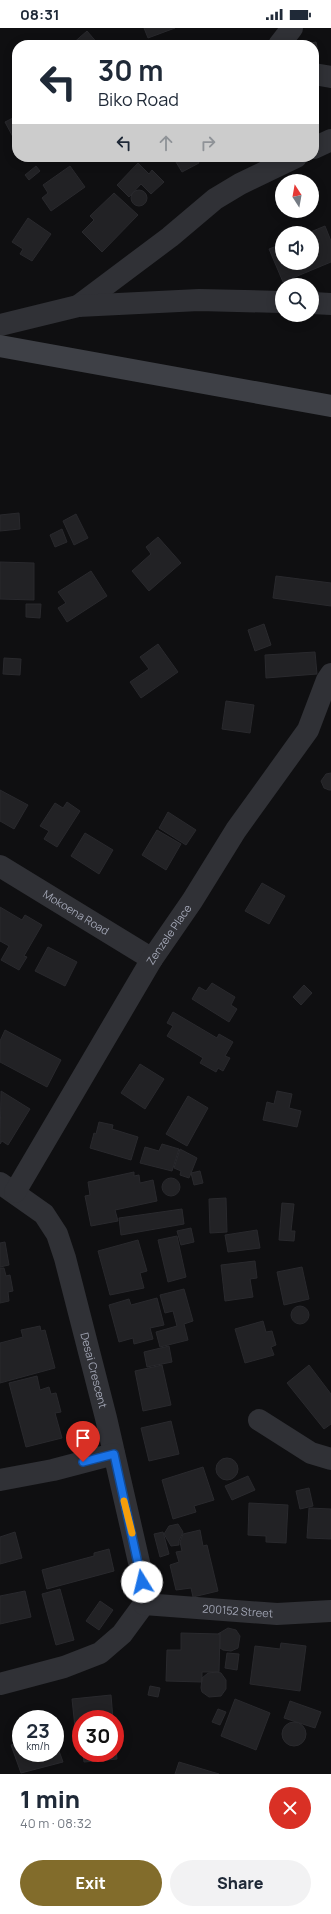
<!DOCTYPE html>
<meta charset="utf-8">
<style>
body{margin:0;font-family:Manrope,sans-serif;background:#f2f2f3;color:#1f2937;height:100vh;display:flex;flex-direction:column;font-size:15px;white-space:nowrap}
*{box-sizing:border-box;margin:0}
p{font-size:13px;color:#747a83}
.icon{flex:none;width:22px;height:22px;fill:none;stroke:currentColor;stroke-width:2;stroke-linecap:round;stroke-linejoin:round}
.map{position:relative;height:1746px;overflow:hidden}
.details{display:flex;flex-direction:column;background:#fff;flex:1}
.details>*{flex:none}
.banner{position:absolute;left:12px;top:12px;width:307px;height:122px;border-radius:16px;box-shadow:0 2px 10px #0003;background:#fff;color:#1f2937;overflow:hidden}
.needle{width:26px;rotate:349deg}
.fabs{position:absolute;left:275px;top:146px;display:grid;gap:8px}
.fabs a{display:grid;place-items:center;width:44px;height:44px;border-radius:50%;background:#fff;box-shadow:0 2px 10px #0003;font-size:20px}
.speed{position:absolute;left:12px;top:1682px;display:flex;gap:8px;font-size:20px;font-weight:700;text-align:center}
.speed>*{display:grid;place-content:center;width:52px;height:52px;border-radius:50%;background:#fff;box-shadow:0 2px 10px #0003;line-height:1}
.speed small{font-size:10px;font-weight:400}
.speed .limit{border:6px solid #d22;background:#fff;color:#111}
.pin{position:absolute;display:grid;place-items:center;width:34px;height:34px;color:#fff;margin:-41px -17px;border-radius:50% 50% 50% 0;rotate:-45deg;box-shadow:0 0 4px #0007}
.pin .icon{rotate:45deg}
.me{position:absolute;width:44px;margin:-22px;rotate:351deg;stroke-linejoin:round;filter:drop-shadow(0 0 3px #0008)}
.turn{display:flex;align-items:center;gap:14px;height:84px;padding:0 20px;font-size:18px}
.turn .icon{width:52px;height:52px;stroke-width:2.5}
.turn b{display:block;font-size:28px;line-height:34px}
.lanes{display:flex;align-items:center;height:38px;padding:0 20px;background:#0003;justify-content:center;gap:20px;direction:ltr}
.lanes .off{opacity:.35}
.round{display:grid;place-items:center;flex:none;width:42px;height:42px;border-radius:21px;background:#f2f2f3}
.headline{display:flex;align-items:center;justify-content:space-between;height:68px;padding:0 20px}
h1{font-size:24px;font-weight:800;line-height:30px}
.primary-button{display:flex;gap:8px;margin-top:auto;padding:8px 20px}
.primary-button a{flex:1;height:46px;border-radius:24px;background:#826c2b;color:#fff;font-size:16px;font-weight:800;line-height:46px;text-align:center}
.primary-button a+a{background:#f2f2f3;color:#1f2937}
.status{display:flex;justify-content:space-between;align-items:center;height:28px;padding:0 20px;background:#fff;direction:ltr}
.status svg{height:11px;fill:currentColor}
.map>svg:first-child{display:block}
</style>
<div class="status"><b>08:31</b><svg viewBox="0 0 49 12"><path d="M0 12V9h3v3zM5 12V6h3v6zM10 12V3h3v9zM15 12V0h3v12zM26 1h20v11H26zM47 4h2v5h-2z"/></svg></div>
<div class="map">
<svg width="331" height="1746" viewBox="0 0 331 1746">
<rect width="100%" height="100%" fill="#0f0f11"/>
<!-- building -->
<path fill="#222225" stroke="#29292d" d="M144,0H175L148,10Z
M87,3L99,17L104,12L107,17H71Z
M316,14L318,24H314V17H301Z
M17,88V107L13,109L5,94Z
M173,129H196L199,135L182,144Z
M246,129H256V132L246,133Z
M138,135L149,146L152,142L164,154L151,166L141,156L129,169L117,157Z
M36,138L40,143L29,152L25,147Z
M70,138L85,159L51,183L42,170L48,165L43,157Z
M131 170a8 8 0 1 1 16 0a8 8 0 1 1-16 0Z
M114,165L138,187L102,224L82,204L94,192L90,188Z
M28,190L51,206L32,233L20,226L23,221L12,214Z
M325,198L331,213V234L283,254L269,221L282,216V235H312V205H308Z
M19,485L20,501L0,503V487Z
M76,486L88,510L74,517L63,493Z
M62,501L67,514L55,519L50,507Z
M158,509L181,535L149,563L132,543L151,526L146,519Z
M0,534L34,535V572L0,571Z
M91,543L107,568L67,594L58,580L66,575L58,564Z
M276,548L331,555V578L273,570Z
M26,576H41L40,590L26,589Z
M264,596L271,617L255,623L248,602Z
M158,616L178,644L141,670L130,654L149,641L140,629Z
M315,624L317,646L266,650L265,627Z
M4,630L21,631L20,647L3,646Z
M226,673L254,677L250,705L222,701Z
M331,745V762H329L324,760L321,753L326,746Z
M0,762L28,777L14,801L0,793Z
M67,774L80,783L57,819L44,811L49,803L40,798L55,775L63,780Z
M168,784L196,802L186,817L159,800Z
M157,802L181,816L166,842L142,827Z
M85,805L113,822L99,846L71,828Z
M262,855L285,868L269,896L245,883Z
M0,879L22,892L25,887L42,897L24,928L27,929L19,942L1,932L9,918L0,913Z
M48,919L77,934L65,958L35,943Z
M212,955L235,969L231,977L237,981L229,994L192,971L199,959L206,963Z
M304,957L312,965L301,977L293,969Z
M173,984L217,1010L219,1006L233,1014L225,1028L230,1030L223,1043L218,1040L216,1044L200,1035L203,1030L167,1008L173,998L167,995Z
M5,1002L61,1032L47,1059L0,1034V1013Z
M140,1036L164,1051L145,1081L121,1065Z
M1,1063L30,1081L8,1117L2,1113L0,1116Z
M277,1063L292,1066L289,1080L301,1083L297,1099L263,1092L267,1074L274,1076Z
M188,1068L208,1080L187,1118L166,1106Z
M99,1094L113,1097L112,1101L138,1109L131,1132L90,1120L94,1105L96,1106Z
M162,1116L179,1121L172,1143L140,1135L145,1119L159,1123Z
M180,1121L197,1130L189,1150L180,1147L181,1143L174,1140Z
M200,1143L203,1155L194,1157L191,1145Z
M134,1144V1148L139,1147L140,1155L153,1152L157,1173L115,1182L118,1193L91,1198L85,1168L90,1167L88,1154Z
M162 1159a9 9 0 1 1 18 0a9 9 0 1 1-18 0Z
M226,1170L227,1204L210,1205L209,1171Z
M282,1175L294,1176L291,1203H295L294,1213L279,1212Z
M182,1181L184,1196L121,1207L119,1190Z
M191,1200L194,1214L181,1217L177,1203Z
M257,1202L260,1220L228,1224L225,1207Z
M177,1208L186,1249L168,1254L158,1212Z
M138,1212L147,1243L140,1245L144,1260L110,1267L98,1223Z
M5,1214L9,1237L0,1239V1215Z
M255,1233L257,1250L250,1251L253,1269L225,1273L221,1237Z
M302,1239L309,1271L284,1277L277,1244Z
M0,1240H4L6,1248L10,1247L13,1263L8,1264L9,1273L0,1275Z
M184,1261L193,1293L184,1296L188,1312L160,1319L156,1304L177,1298L173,1283L165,1285L160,1267Z
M157,1270L164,1297L150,1300L153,1311L134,1316L133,1310L119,1314L109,1277L129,1271L131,1277Z
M291 1287a9 9 0 1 1 18 0a9 9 0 1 1-18 0Z
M263,1293L266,1304L272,1303L276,1317L271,1319L274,1327L245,1335L235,1301Z
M40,1298L41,1303L45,1302L55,1340L0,1355V1315L23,1309L21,1302Z
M169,1318L172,1334L147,1339L144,1324Z
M162,1337L171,1377L143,1383L135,1343Z
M309,1337L331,1366V1396L324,1401L287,1355Z
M37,1348L40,1362L49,1359L51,1366L56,1365L61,1384L55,1385L62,1410L26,1419L9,1355Z
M171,1393L179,1426L149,1433L141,1400Z
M216 1441a11 11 0 1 1 22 0a11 11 0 1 1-22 0Z
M203,1439L214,1472L194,1478L196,1484L173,1491L162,1452Z
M248,1448L255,1462L232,1472L225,1458Z
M309,1460L313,1478L300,1481L296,1463Z
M249,1475L288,1477L286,1515L266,1514V1508L248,1507Z
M309,1480L331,1481V1511L307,1510Z
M178,1496L183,1504L179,1513V1517L171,1518L164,1506L169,1498Z
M200,1502L203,1518L207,1517L218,1563L193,1569L191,1560L176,1562L170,1537L179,1534L176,1524L182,1523L180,1514L183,1506Z
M15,1504L22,1530L0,1536V1509Z
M163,1504L169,1526L160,1529L154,1506Z
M109,1521L114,1543L47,1561L42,1542L94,1528V1525Z
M60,1561L74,1612L56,1617L42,1566Z
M25,1563L31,1589L0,1596V1568Z
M100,1573L113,1582L99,1602L86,1593Z
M228,1600L236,1602L240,1608L238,1620L231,1623L223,1622L220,1620V1605L218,1606Z
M181,1605L220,1606L219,1644H202V1654L166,1653L167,1622H181Z
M281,1615L306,1618L300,1663L250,1656L255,1618L280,1621Z
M227,1625L239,1626L237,1642L225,1640Z
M217,1644L221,1645L226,1652V1661L221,1668L209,1669L202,1664L201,1660L202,1650L208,1645Z
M150,1658L160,1660L158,1669L148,1667Z
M111,1667L113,1691H81V1709H76L72,1671Z
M235,1671L270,1685L256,1722L221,1708Z
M290,1673L321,1684L315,1700L284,1690Z
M218,1681L226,1684L220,1697L212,1694Z
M282 1706a12 12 0 1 1 24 0a12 12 0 1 1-24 0Z
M115,1711L117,1731L84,1734L83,1725H115Z
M21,1714V1725H55V1721L58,1720L63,1734L21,1745L11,1717Z
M179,1734L219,1746H175Z"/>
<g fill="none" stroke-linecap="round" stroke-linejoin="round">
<!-- street -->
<g stroke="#303136" stroke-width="22">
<path d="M279,17L292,0"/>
<path d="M314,46L331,49"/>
<path d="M314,120L331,112"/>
<path d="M312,275L331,276"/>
<path d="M78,278L170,209L215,171L240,156L296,129"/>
<path d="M0,297L78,278L199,272L282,274"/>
<path id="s1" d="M0,838L152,931"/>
<path id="s2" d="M0,1155L44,1186L57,1206L65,1230L106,1390L141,1543L144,1576L122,1606L100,1625L64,1639L0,1656"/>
<path id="s3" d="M15,1164L152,931L192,873L236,802L308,702L327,652L331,646"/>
<path d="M259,1392L311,1425L331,1431"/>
<path d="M0,1452L53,1442L114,1426"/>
<path id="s4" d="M144,1576L277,1586L331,1583"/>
</g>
<!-- secondary -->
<path stroke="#3e4046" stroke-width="22" d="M0,318L331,378"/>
</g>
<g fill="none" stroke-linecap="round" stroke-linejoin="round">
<!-- route casing -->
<g stroke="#114b97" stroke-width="10">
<path id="route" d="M83,1434L114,1426L142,1554"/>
</g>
<!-- route -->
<use href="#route" stroke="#1a73e8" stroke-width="7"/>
<!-- slow -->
<path stroke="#f59e0b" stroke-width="7" d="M124,1473L132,1505"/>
</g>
<g text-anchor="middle" stroke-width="4" stroke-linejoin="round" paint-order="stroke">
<!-- street labels -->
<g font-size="11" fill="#a0a4b3" stroke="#0a0a0c">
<text dy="4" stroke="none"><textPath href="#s1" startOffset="89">Mokoena Road</textPath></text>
<text dy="4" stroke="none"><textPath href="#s3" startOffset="300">Zenzele Place</textPath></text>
<text dy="4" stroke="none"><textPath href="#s2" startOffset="219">Desai Crescent</textPath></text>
<text dy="4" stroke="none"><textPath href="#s4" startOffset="94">200152 Street</textPath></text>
</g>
</g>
</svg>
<div class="fabs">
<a><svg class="needle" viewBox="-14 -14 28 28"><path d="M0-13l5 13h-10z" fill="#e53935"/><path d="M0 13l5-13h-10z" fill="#747a83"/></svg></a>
<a><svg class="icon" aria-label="sound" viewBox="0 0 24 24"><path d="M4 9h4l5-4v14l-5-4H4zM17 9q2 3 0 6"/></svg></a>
<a><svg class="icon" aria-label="search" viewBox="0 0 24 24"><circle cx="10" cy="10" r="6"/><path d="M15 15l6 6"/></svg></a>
</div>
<div class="speed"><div>23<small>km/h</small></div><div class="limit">30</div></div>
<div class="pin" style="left:83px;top:1434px;background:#d93025"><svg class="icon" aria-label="arrive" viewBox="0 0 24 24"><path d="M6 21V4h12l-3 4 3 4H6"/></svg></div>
<svg class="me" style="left:142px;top:1554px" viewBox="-20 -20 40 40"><circle r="19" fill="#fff"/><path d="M0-13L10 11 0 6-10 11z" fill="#1a73e8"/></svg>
<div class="banner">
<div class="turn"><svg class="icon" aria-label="left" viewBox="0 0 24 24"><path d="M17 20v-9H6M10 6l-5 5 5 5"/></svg><div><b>30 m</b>Biko Road</div></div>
<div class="lanes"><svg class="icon" aria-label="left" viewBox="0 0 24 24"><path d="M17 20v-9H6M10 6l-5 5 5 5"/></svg><svg class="icon off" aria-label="ahead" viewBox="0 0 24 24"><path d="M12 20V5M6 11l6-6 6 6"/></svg><svg class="icon off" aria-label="right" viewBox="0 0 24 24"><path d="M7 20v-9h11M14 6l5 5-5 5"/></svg></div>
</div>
</div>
<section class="details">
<div class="headline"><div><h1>1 min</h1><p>40 m · 08:32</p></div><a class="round" style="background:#d93025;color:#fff"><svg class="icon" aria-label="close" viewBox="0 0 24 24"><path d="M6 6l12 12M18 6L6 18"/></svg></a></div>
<div class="primary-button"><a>Exit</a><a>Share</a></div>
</section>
